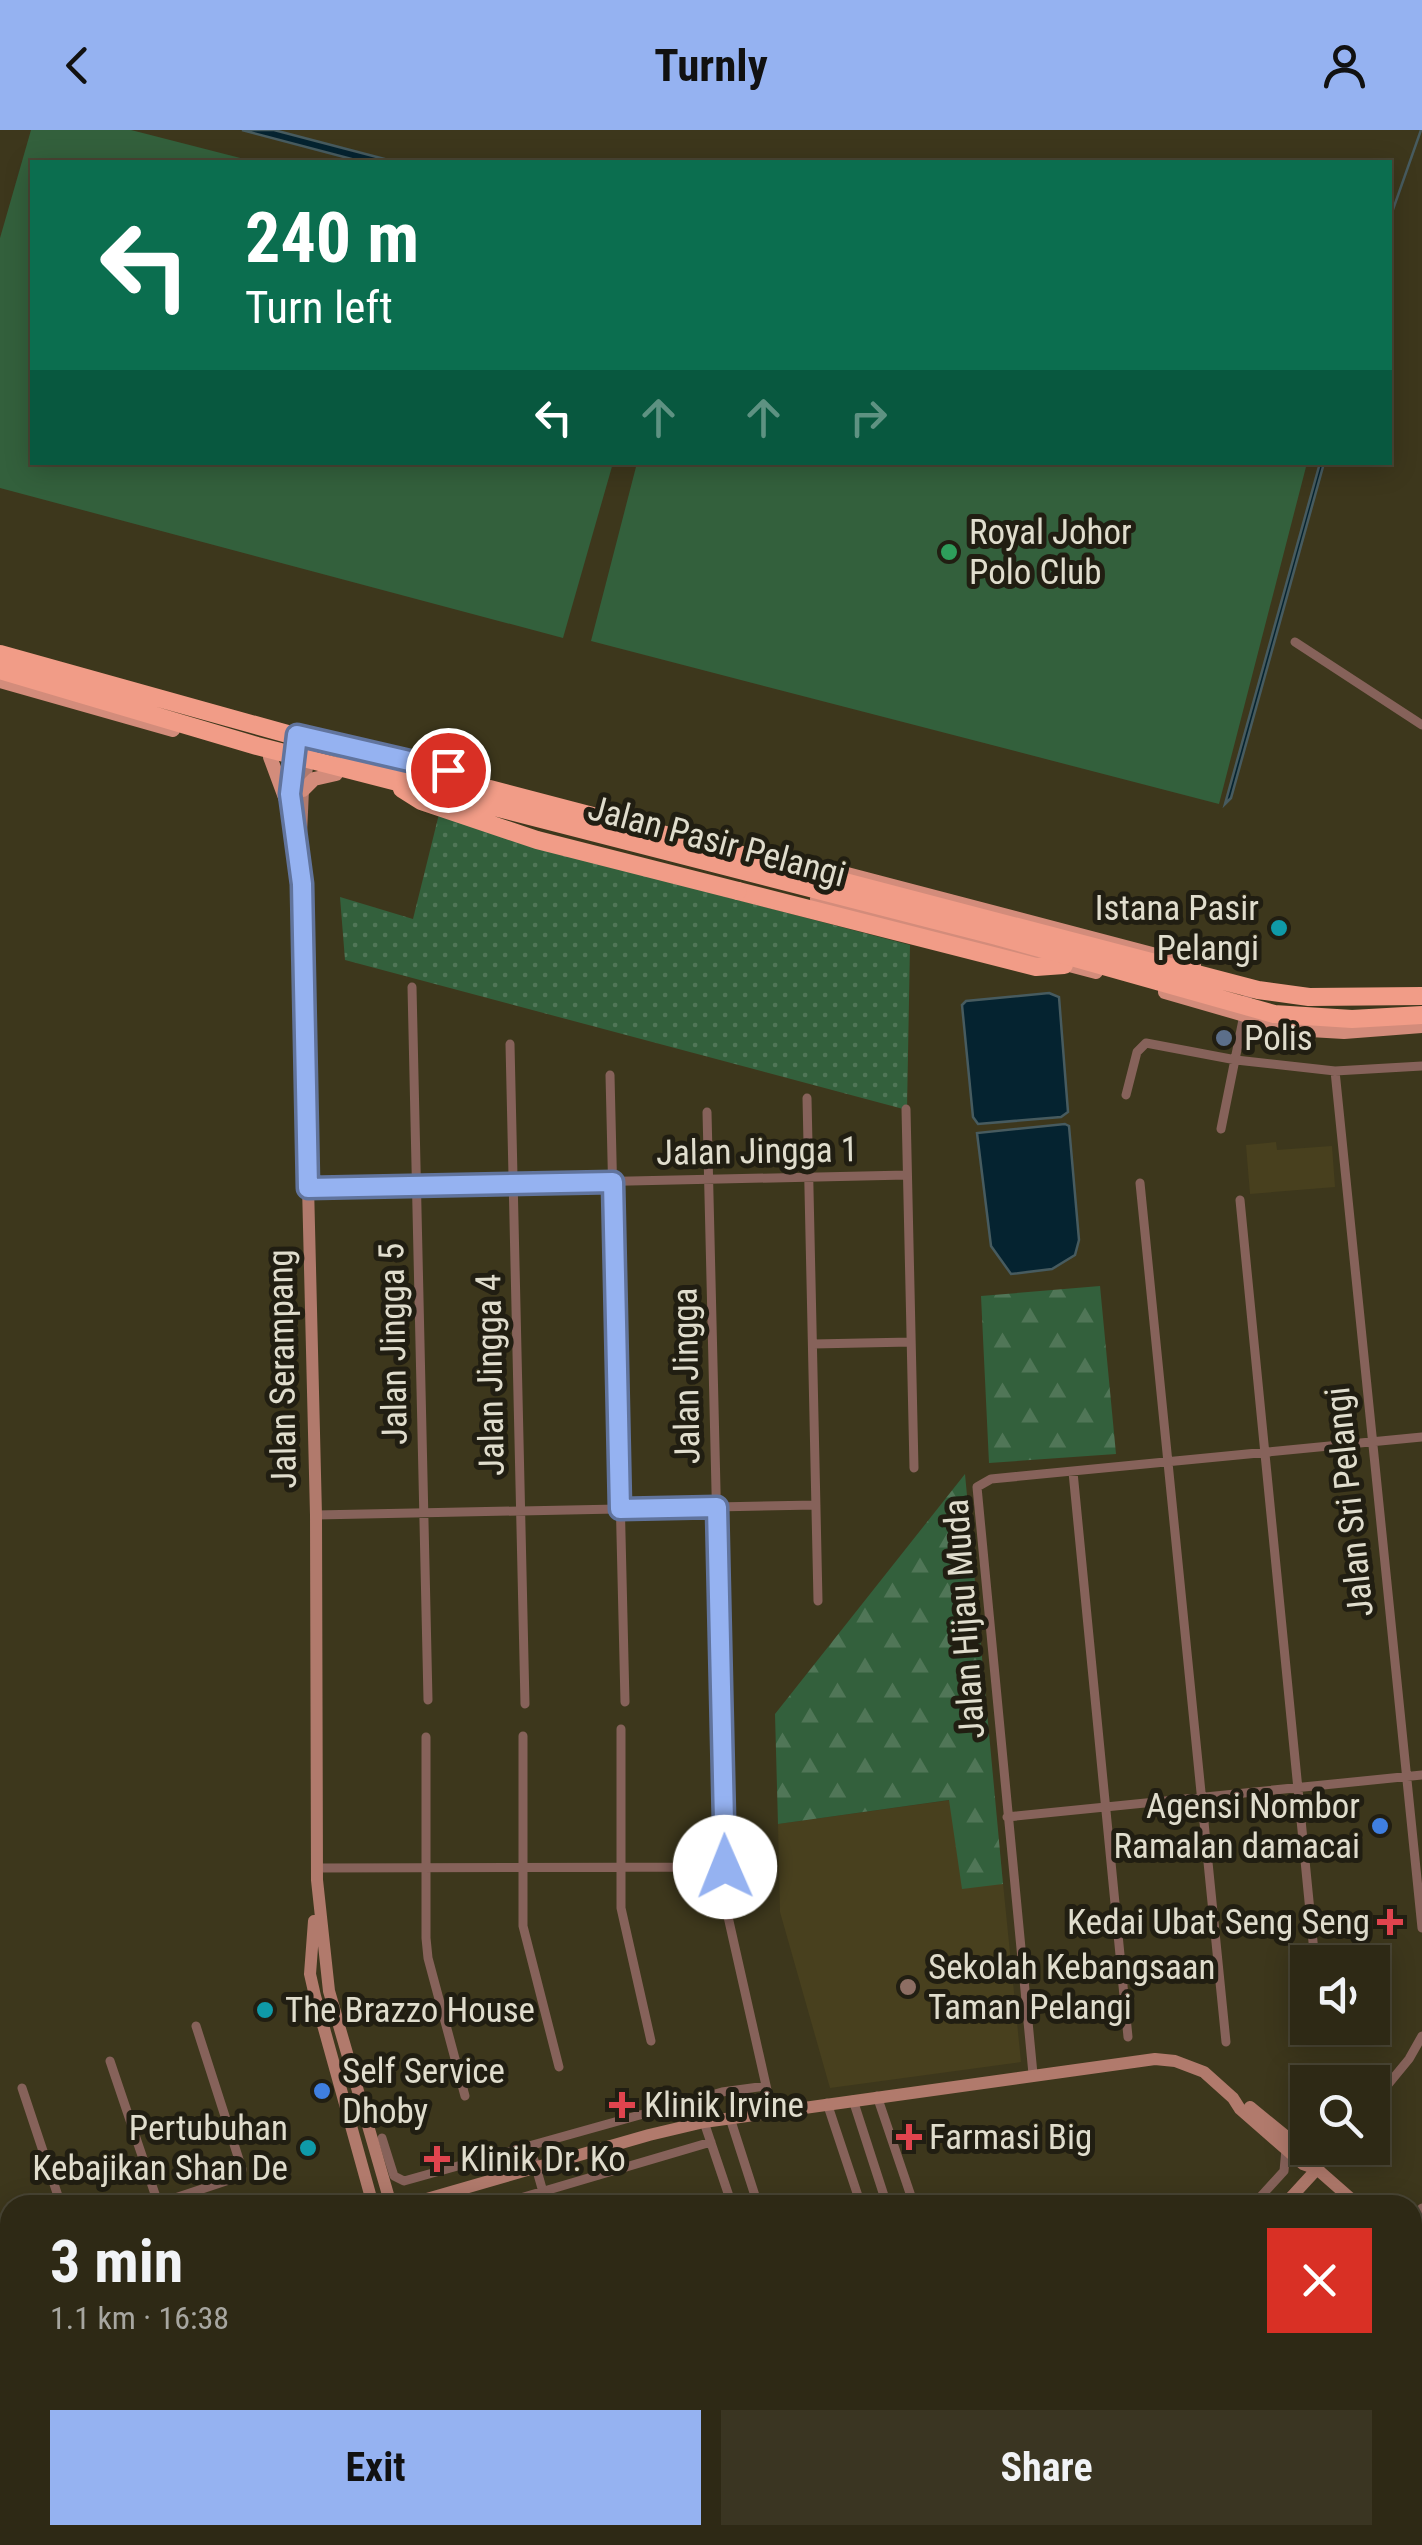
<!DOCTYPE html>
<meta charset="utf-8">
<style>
body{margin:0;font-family:"Roboto Condensed",sans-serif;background:#3a3522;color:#f1f3f6;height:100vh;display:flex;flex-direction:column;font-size:38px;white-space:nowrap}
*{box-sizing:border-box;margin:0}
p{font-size:32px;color:#a7a6a0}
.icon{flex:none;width:55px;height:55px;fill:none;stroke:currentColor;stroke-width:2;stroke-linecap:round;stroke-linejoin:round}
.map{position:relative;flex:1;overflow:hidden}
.panel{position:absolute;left:0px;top:2065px;width:1422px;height:350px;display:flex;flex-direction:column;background:#2e2915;border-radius:30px 30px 0 0;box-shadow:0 5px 25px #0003,0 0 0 2px #494534}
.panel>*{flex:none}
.guide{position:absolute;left:30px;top:30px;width:1362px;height:305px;border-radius:0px;box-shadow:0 5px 25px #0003,0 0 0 2px #494534;background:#0b6e4f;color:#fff;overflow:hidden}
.tools{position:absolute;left:1290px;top:1815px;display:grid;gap:20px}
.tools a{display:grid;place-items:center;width:100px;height:100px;border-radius:0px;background:#2e2915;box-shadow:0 5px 25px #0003,0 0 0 2px #494534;font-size:50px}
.pin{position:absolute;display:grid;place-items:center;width:85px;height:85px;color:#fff;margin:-42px;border:5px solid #fff;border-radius:50%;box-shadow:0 2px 10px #0007}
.me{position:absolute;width:110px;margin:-55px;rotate:359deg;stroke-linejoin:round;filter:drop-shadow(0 0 8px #0008)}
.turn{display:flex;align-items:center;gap:35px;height:210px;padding:0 50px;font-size:45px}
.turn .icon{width:130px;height:130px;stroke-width:2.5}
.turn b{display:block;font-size:70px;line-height:85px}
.lanes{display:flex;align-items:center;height:95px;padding:0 50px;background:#0003;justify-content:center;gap:50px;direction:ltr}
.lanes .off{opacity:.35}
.round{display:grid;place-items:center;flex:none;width:105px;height:105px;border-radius:0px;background:#3a3522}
.head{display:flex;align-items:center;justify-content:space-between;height:170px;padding:0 50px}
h1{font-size:60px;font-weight:700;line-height:75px}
.action{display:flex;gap:20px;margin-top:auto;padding:20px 50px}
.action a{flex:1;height:115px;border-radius:0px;background:#95b2f1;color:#111;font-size:40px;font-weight:700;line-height:115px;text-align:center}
.action a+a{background:#3a3522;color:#f1f3f6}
header{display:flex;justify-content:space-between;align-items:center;height:130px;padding:0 50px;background:#95b2f1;color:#111;font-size:45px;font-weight:700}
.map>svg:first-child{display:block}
</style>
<header><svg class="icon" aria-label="back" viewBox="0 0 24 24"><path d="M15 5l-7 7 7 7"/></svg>Turnly<svg class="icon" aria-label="person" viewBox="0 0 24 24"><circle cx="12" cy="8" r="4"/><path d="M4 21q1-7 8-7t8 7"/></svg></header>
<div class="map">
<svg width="1422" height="2415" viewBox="0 0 1422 2415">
<defs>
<pattern id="grass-dots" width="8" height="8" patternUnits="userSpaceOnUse" patternTransform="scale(2.5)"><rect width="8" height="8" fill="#33603c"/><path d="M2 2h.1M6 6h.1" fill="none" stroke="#507657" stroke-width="1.8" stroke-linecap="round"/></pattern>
<pattern id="forest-firs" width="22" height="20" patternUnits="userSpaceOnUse" patternTransform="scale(2.5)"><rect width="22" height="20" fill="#33603c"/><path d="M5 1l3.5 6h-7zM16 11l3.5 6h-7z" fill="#507657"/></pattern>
</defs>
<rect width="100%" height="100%" fill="#3d371c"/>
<!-- built -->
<path fill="#48401e" d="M1276,1012L1277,1020L1332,1016L1335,1057L1250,1064L1246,1015Z
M994,1664L1021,1932L830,1958L780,1782L778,1694Z
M510,2405H715L682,2415H513Z"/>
<!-- grass -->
<path fill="url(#grass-dots)" d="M439,684L605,735L910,815L907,980L345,830L340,767L413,789Z"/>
<!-- forest -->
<path fill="url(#forest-firs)" d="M1100,1156L1116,1324L989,1333L981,1166Z
M965,1344L1003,1754L962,1759L949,1670L778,1694L775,1584Z"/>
<!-- green -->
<path fill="#33603c" d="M31,0H131L256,32H32V332L613,333L563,508L0,358V108Z
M637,333H1307L1219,674L591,511Z
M10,2244V2405H52L19,2415H0V2247Z"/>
<!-- water -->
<path fill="#052330" stroke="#475b5f" stroke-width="2.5" d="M242,0H274L396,32H363Z
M1320,333H1324L1231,668L1225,674Z
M1049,863L1059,867L1068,982L1061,987L978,994L973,987L962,875L966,871Z
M1065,994L1069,996L1079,1110L1075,1125L1052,1139L1011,1144L991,1116L977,1003Z"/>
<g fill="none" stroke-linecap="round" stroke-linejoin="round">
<!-- stream -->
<path stroke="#475b5f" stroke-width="2.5" d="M1390,88L1421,0
M1412,2329L1422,2325
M1262,2415L1277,2405"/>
<!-- street -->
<path stroke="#86625a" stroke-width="9" d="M1295,512L1422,595
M412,857L428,1570
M510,914L525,1574
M1335,941L1422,1798
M610,945L625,1572
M1126,965L1137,922L1146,913L1236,930L1335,941L1422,936
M807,968L818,1471
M906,979L914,1338
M707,982L725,1737L722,1760L772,1982
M1221,999L1250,855
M1140,1053L1226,1912
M308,1058L907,1045
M1240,1070L1315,1832
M813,1214L911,1212
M1073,1342L1128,1907
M316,1385L816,1375
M621,1599V1778L651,1911
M523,1606V1796L559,1937
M426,1607V1808L428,1828L465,1966
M1007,1687L1422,1645
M317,1738L725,1737
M1322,1898V1899
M110,1931L158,2073
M1033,1944L977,1357L991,1349L1422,1307
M22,1958L61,2075
M877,1966L914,2075
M853,1970L887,2075
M827,1973L861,2075
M1372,1974L1409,1929L1422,1906
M730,1988L758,2075
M704,1992L732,2075
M382,2008L394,2046L404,2051L722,1962L766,1956
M530,2016L543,2062
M1317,2039L1335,2018
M154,2075L241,2046L242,2039L196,1896
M497,2075L711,2012
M1253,2075L1284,2041L1286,2019
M1412,2089L1422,2078
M0,2128L10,2125
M0,2216L4,2229
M1415,2380L1422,2392
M243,2405L247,2415
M356,2405L359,2415
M514,2405L517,2415
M719,2405L723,2415
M845,2405L854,2415
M876,2405L887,2415
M101,2415L135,2405
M672,2415L702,2405
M747,2415L780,2405"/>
<!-- secondary -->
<path stroke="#b17a6c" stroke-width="12" d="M310,621L303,660L300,726L316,1385L317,1750L329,1861L391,2075
M291,677L290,649L294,617
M314,1791L310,1844L315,1866L373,2075
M1250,1977L1310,2026L1317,2039
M406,2075L649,2005L704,1992L1155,1929L1175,1931L1204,1942L1233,1968L1240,1979L1303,2034L1317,2039L1358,2075
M1284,2075L1317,2039
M1412,2124L1422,2133
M466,2405L468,2415
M487,2405L490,2415
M984,2415L993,2405"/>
<!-- primary -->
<path stroke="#d38c7b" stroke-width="14" d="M0,551L173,600
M270,627L293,689
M303,660L314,649L336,644
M828,739L1194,835
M817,769L1096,842
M1165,862L1293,899L1344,902L1422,896"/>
<!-- highway -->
<path stroke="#f19c87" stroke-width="18" d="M738,761L1036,837L1064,835"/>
<!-- highway-bridge -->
<path stroke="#f19c87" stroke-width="18" d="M0,524L406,637L1258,860L1309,867L1422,866
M0,540L257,616L997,806L1274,884L1352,889L1422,885
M402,659L421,671L537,710L738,761"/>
</g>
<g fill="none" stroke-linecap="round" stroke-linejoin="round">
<!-- route casing -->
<g stroke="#61749d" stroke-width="25">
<path id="route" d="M448,640L297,605L290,664L302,754L308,1058L613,1052L620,1379L717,1377L725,1737"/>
</g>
<!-- route -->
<use href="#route" stroke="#95b2f1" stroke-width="18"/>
</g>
<!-- markers -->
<circle fill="#2e9e5b" stroke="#211e12" stroke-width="4" cx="949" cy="422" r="10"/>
<g fill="#0f9aa8" stroke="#211e12" stroke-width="4">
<circle cx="1279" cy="798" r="10"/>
<circle cx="265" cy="1880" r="10"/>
<circle cx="308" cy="2018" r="10"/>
</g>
<circle fill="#5c6f8a" stroke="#211e12" stroke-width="4" cx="1224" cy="908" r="10"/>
<g fill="#3f7fe0" stroke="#211e12" stroke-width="4">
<circle cx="1380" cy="1696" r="10"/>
<circle cx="322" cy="1961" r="10"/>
</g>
<g fill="#e0444e" stroke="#211e12" stroke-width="4">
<path d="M1385 1777h10v10h10v10h-10v10h-10v-10h-10v-10h10z"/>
<path d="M617 1960h10v10h10v10h-10v10h-10v-10h-10v-10h10z"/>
<path d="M904 1992h10v10h10v10h-10v10h-10v-10h-10v-10h10z"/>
<path d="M432 2014h10v10h10v10h-10v10h-10v-10h-10v-10h10z"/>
</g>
<circle fill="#8d6e63" stroke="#211e12" stroke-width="4" cx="908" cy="1857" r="10"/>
<g text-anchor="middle" stroke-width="10" stroke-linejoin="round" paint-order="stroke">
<!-- poi labels -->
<g font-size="35" fill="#e0ddcd" stroke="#211e12" text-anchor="start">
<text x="969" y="414">Royal Johor<tspan x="969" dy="40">Polo Club</tspan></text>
<text x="1259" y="790" text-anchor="end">Istana Pasir<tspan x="1259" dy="40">Pelangi</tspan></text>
<text x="1244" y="920">Polis</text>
<text x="1360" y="1688" text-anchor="end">Agensi Nombor<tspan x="1360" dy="40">Ramalan damacai</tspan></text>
<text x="1370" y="1804" text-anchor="end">Kedai Ubat Seng Seng</text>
<text x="928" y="1849">Sekolah Kebangsaan<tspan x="928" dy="40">Taman Pelangi</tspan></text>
<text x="285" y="1892">The Brazzo House</text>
<text x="342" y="1953">Self Service<tspan x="342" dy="40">Dhoby</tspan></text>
<text x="644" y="1987">Klinik Irvine</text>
<text x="288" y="2010" text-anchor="end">Pertubuhan<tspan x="288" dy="40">Kebajikan Shan De</tspan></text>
<text x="929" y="2019">Farmasi Big</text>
<text x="460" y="2041">Klinik Dr. Ko</text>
</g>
<!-- street labels -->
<g font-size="35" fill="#e0ddcd" stroke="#211e12">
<text transform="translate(717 711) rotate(15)" y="12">Jalan Pasir Pelangi</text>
<text transform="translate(757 1021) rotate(-1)" y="12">Jalan Jingga 1</text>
<text transform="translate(393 1214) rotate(-91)" y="12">Jalan Jingga 5</text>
<text transform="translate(282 1239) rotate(-91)" y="12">Jalan Serampang</text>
<text transform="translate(490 1245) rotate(-91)" y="12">Jalan Jingga 4</text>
<text transform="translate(686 1246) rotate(-91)" y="12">Jalan Jingga</text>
<text transform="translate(1349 1372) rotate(-96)" y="12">Jalan Sri Pelangi</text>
<text transform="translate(964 1489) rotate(-94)" y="12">Jalan Hijau Muda</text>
</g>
</g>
</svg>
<div class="tools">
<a><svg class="icon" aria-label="sound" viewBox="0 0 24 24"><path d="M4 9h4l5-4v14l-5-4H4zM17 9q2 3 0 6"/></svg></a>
<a><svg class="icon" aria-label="search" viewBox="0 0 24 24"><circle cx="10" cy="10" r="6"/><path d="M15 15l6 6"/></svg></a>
</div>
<div class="pin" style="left:448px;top:640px;background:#d93025"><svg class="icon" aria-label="arrive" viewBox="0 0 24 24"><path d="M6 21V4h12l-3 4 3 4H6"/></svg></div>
<svg class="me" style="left:725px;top:1737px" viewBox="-20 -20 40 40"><circle r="19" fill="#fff"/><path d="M0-13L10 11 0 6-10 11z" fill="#95b2f1"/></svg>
<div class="guide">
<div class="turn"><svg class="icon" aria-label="left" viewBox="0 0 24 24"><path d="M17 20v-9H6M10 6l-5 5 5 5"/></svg><div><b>240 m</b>Turn left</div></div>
<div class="lanes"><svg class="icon" aria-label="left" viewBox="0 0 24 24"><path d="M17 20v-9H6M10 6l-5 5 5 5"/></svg><svg class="icon off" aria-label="ahead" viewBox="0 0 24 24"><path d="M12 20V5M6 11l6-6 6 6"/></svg><svg class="icon off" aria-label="ahead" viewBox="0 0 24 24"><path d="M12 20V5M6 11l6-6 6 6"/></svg><svg class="icon off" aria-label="right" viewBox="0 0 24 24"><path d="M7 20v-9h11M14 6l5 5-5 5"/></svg></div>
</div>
<section class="panel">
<div class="head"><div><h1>3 min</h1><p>1.1 km · 16:38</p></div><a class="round" style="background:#d93025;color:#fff"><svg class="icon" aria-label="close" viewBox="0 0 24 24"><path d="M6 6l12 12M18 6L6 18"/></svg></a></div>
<div class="action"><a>Exit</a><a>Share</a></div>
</section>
</div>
